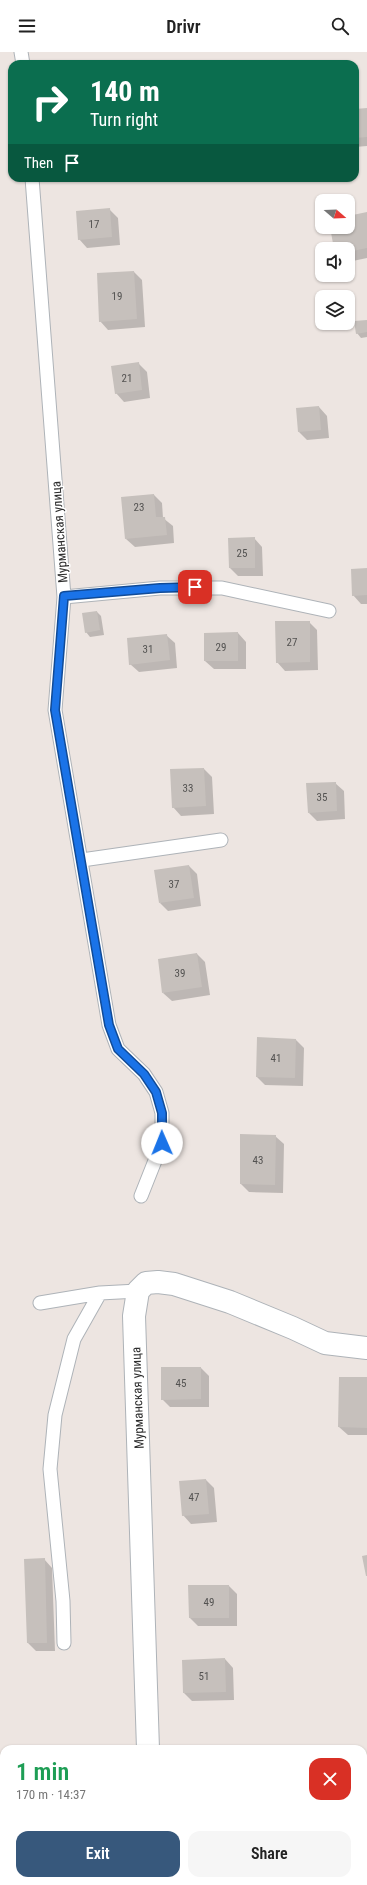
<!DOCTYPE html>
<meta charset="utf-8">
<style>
body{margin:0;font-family:"Roboto Condensed",sans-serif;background:#f6f6f6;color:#222;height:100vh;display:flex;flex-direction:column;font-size:15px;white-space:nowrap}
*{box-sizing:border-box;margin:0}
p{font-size:13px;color:#767676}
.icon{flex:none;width:22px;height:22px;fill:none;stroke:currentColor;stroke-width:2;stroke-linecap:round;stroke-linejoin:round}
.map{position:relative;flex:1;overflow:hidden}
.sheet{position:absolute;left:0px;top:1693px;width:367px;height:140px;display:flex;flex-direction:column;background:#fff;border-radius:12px 12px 0 0;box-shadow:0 1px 3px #0004}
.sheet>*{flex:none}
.hud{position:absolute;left:8px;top:8px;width:351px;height:122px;border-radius:12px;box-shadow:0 1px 3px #0004;background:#0b6e4f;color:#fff;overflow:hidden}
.needle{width:26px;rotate:109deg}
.controls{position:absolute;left:315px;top:142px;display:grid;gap:8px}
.controls a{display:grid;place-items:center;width:40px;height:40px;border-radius:8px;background:#fff;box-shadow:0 1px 3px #0004;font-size:20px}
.pin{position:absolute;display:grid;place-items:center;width:34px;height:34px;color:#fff;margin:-17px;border-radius:8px;box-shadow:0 2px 6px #0006}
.me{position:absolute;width:44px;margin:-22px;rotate:359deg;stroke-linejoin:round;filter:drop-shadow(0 0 3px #0008)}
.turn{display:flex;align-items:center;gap:14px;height:84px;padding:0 16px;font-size:18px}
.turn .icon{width:52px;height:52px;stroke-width:2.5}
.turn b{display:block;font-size:28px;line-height:34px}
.then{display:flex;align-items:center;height:38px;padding:0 16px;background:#0003;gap:8px;font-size:15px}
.round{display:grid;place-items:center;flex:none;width:42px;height:42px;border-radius:12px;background:#f6f6f6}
.headline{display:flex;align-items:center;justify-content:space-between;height:68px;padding:0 16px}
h1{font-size:24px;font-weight:600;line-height:30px;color:#1e9e55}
.primary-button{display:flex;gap:8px;margin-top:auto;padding:8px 16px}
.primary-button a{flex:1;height:46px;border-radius:12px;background:#37587c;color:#fff;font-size:16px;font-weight:600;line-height:46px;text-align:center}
.primary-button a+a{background:#f6f6f6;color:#222}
header{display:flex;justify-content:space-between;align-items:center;height:52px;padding:0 16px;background:#fff;font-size:18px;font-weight:600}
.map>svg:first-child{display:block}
</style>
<header><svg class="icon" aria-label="menu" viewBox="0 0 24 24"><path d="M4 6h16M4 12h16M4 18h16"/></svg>Drivr<svg class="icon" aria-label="search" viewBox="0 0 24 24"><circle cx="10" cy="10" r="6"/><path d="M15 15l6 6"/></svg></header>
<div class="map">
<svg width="367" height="1833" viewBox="0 0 367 1833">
<rect width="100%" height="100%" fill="#ede5e1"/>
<!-- shadow -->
<path fill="#0003" d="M367,57V94L355,95V58Z
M109,157L118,166L120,193L87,196L79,187Z
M367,161V206L348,210V197H335L331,175H348V165Z
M134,220L142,228L145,275L108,278L100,269Z
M367,269V285L361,286L357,281Z
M139,312L147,320L150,346L124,350L116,341Z
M319,355L327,364L329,386L307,388L299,380Z
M154,443L162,451L163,466L173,474L174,491L135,495L126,487Z
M254,486L262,495L263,524H238L230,516Z
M367,517V552H361L353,543Z
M97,560L101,564L104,583L90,585L86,580Z
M309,570L317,578L318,618L285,619L277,610Z
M238,581L246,590V617H214L205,609Z
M166,583L175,591L177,616L139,620L130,612Z
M204,717L212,725L214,762L181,764L173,755Z
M335,731L344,739L345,767L317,769L309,761Z
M189,814L197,822L201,854L168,859L160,851Z
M197,902L205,910L210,943L172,949L163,941Z
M258,986L296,988L304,996L303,1034L265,1033L257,1025Z
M275,1084L284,1092L283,1141L249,1140L241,1132Z
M201,1316L209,1324V1355H170L162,1347Z
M367,1326V1383H348L339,1375Z
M206,1428L214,1436L217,1470L191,1472L183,1463Z
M44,1507L52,1516L55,1599H36L28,1591Z
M229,1534L237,1542V1574H198L190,1566Z
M225,1607L233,1616L234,1648L192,1649L184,1641Z
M79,1829H117L118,1833H79Z
M188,1829H240V1833H189Z"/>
<!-- building -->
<path fill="#c6c0bc" d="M367,56V85L355,86V57Z
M110,156L112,185L78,188L76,159Z
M367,160V196L348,200V197H334L330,175H348V164Z
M134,219L137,267L99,270L97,221Z
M367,268V280L356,282L354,269Z
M139,310L142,338L115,342L111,314Z
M319,354L321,378L298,380L296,356Z
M154,442L156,465H165L167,483L125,487L121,445Z
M255,485V516H229L228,486Z
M367,516V543L352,544L351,517Z
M97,559L100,578L85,581L82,561Z
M275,569H310V610L276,611Z
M238,580V609H204V581Z
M167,582L170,608L129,613L127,586Z
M204,716L206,754L172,756L170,717Z
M336,730L337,759L308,761L306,731Z
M189,813L194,846L159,851L154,818Z
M197,901L202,935L162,941L158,907Z
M257,985L296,987L295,1026L256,1025Z
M240,1082L276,1083L275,1133L240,1132Z
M161,1315H201V1347L161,1348Z
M339,1325H367V1376L338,1375Z
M206,1427L209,1462L182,1464L179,1429Z
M367,1503V1524H366L362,1504Z
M45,1506L47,1591H27L24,1507Z
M188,1533H229V1566H189Z
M225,1606L226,1640L183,1641L182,1608Z
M78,1829H110V1833H78Z
M187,1829H231V1833L187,1832Z"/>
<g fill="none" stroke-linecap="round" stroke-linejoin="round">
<!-- service casing -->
<g stroke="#aeb3b8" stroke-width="15">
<path id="service" d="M21,0L23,12
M32,126L64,545L55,658L109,973L118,997L144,1022L156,1040L162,1061V1091L141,1144
M64,545L160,536H222L329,559
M82,808L221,788
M40,1251L100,1241L138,1239
M64,1591L63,1549L50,1417L55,1363L74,1287L100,1241"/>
</g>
<!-- minor casing -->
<g stroke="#aeb3b8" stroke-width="24">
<path id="minor" d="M148,1697L134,1264L138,1239L146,1231L158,1230L174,1232L230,1250L293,1276L325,1291L367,1296
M153,1829V1833"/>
</g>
<!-- service -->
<use href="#service" stroke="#fff" stroke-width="13"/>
<!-- minor -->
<use href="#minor" stroke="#fff" stroke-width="22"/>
<!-- rail casing -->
<g stroke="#a4acb6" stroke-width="4.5">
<path id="rail" d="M0,1787L2,1833"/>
</g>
<!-- rail -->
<use href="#rail" stroke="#fff" stroke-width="3" stroke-dasharray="9" stroke-linecap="butt"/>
</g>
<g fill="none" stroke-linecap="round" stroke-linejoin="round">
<!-- route casing -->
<g stroke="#114b97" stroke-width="10">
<path id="route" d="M162,1091V1061L156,1040L144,1022L118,997L109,973L55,658L64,544L160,536L195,535"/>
</g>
<!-- route -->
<use href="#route" stroke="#1a73e8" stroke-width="7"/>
</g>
<g text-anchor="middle" stroke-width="3" stroke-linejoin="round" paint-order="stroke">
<!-- number labels -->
<g font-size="11" fill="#535251">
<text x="94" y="176">17</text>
<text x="117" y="248">19</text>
<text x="127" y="330">21</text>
<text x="139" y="459">23</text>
<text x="242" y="505">25</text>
<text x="292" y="594">27</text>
<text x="221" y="599">29</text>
<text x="148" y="601">31</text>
<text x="188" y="740">33</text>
<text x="322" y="749">35</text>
<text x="174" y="836">37</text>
<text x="180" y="925">39</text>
<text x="276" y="1010">41</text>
<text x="258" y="1112">43</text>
<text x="181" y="1335">45</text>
<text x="194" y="1449">47</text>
<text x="209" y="1554">49</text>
<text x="204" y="1628">51</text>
</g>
<!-- street labels -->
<g font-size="13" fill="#2d2d2d" stroke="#fff">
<text transform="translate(59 480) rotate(-94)" y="5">Мурманская улица</text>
<text transform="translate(137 1346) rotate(-92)" y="5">Мурманская улица</text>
</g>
</g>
</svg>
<div class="controls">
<a><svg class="needle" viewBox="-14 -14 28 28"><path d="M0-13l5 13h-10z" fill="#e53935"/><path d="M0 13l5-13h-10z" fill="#767676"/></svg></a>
<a><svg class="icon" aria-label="sound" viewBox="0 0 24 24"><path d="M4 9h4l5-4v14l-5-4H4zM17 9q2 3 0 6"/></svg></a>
<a><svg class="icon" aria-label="layers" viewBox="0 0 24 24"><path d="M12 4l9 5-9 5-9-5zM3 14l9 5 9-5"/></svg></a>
</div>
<div class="pin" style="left:195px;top:535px;background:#d93025"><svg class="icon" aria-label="arrive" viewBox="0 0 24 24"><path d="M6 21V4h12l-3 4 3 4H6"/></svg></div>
<svg class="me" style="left:162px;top:1091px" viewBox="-20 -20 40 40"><circle r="19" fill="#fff"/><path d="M0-13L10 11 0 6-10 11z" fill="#1a73e8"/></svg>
<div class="hud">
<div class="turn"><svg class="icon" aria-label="right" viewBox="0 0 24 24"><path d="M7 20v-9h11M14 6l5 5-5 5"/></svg><div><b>140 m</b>Turn right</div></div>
<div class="then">Then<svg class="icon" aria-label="arrive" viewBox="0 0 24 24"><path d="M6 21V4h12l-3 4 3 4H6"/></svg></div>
</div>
<section class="sheet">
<div class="headline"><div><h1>1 min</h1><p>170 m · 14:37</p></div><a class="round" style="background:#d93025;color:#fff"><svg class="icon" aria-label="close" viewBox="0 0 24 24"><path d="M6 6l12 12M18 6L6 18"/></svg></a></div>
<div class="primary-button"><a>Exit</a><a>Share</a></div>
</section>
</div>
